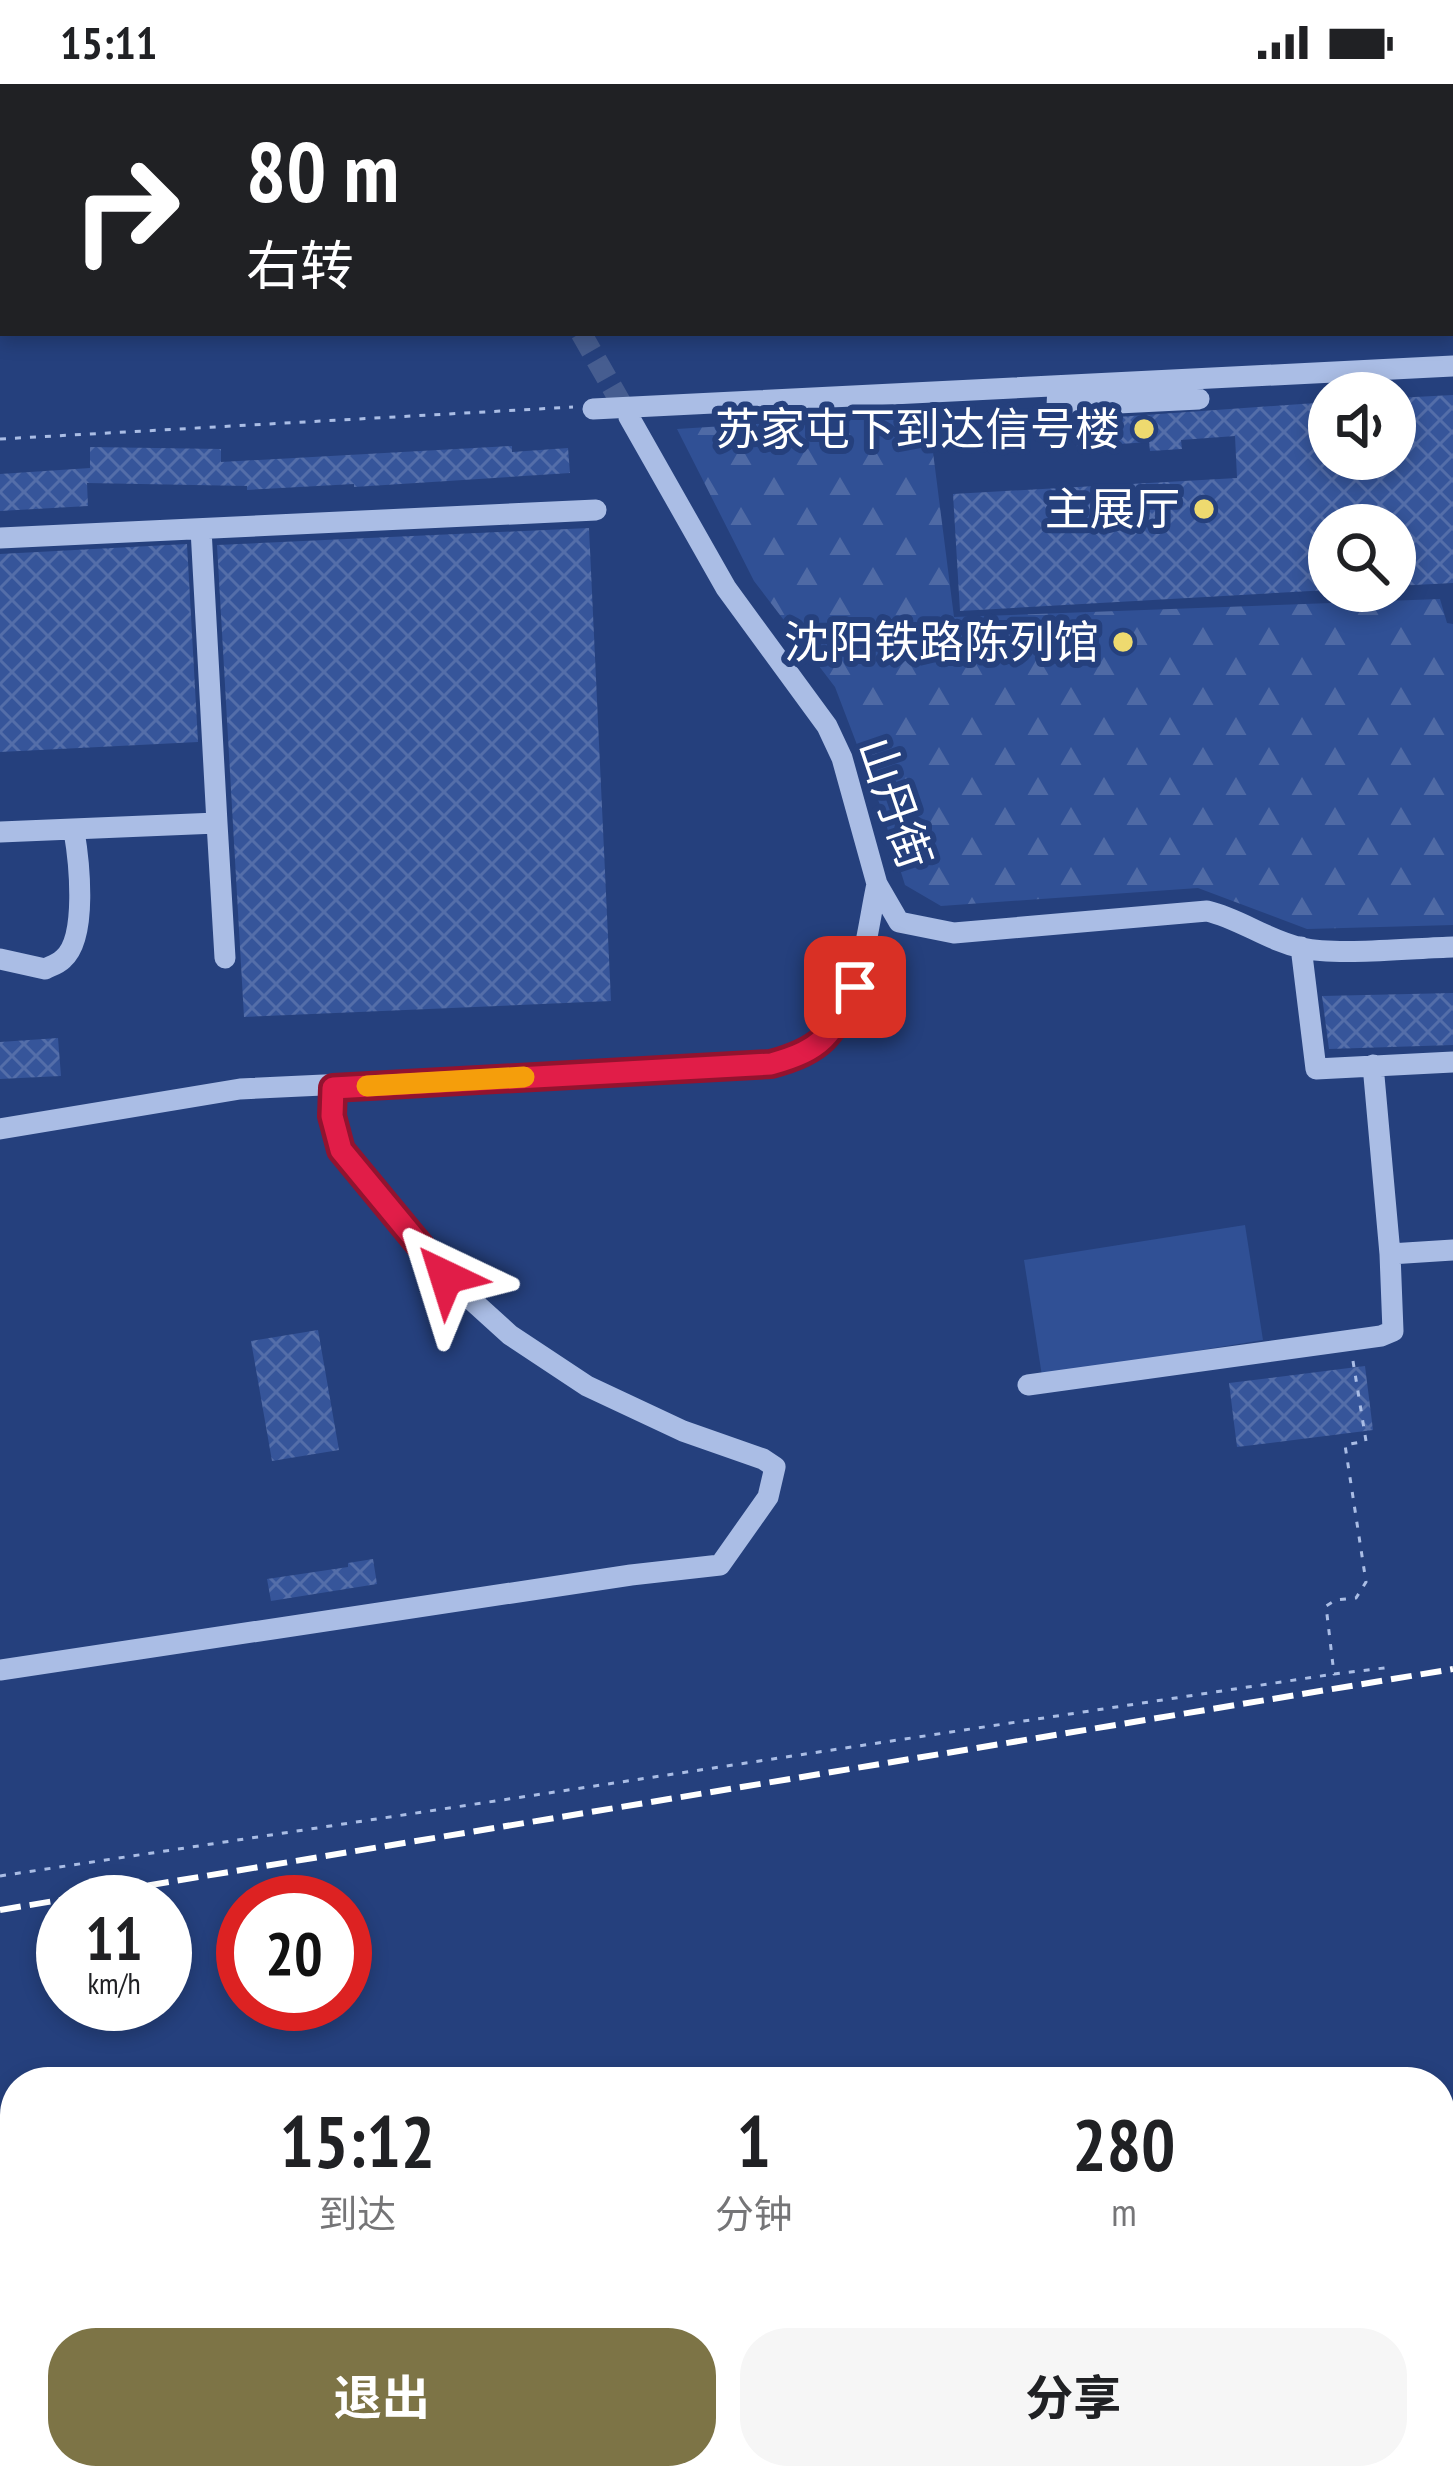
<!DOCTYPE html>
<html lang="zh">
<meta charset="utf-8">
<style>
body{margin:0;font-family:"PT Sans Narrow","Noto Sans SC",sans-serif;background:#f6f6f6;color:#202124;height:100vh;display:flex;flex-direction:column;font-size:45px;white-space:nowrap}
*{box-sizing:border-box;margin:0}
p{font-size:39px;color:#757577}
.icon{flex:none;width:66px;height:66px;fill:none;stroke:currentColor;stroke-width:2;stroke-linecap:round;stroke-linejoin:round}
.map{position:relative;flex:1;overflow:hidden}
.drawer{position:absolute;left:0px;top:1983px;width:1455px;height:423px;display:flex;flex-direction:column;background:#fff;border-radius:48px 48px 0 0;box-shadow:0 6px 18px #0003}
.drawer>*{flex:none}
.banner{position:absolute;left:0px;top:0px;width:1455px;height:252px;box-shadow:0 6px 18px #0003;background:#202124;color:#fff;overflow:hidden}
.buttons{position:absolute;left:1308px;top:288px;display:grid;gap:24px}
.buttons a{display:grid;place-items:center;width:108px;height:108px;border-radius:50%;background:#fff;box-shadow:0 6px 18px #0003;font-size:60px}
.speed{position:absolute;left:36px;top:1791px;display:flex;gap:24px;font-size:60px;font-weight:700;text-align:center}
.speed>*{display:grid;place-content:center;width:156px;height:156px;border-radius:50%;background:#fff;box-shadow:0 6px 18px #0003;line-height:1}
.speed small{font-size:30px;font-weight:400}
.speed .limit{border:18px solid #d22;background:#fff;color:#111}
.pin{position:absolute;display:grid;place-items:center;width:102px;height:102px;color:#fff;margin:-51px;border-radius:24px;box-shadow:0 6px 18px #0006}
.me{position:absolute;width:132px;margin:-66px;rotate:319deg;stroke-linejoin:round;filter:drop-shadow(0 0 9px #0008)}
.turn{display:flex;align-items:center;gap:42px;height:252px;padding:0 48px;font-size:54px}
.turn .icon{width:156px;height:156px;stroke-width:2.5}
.turn b{display:block;font-size:84px;line-height:102px}
.eta{display:flex;justify-content:space-evenly;align-items:center;height:204px;text-align:center}
.eta b{font-size:72px;font-weight:700;line-height:84px}
.cta{display:flex;gap:24px;margin-top:auto;padding:24px 48px}
.cta a{flex:1;height:138px;border-radius:48px;background:#7d7446;color:#fff;font-size:48px;font-weight:700;line-height:138px;text-align:center}
.cta a+a{background:#f6f6f6;color:#202124}
.status{display:flex;justify-content:space-between;align-items:center;height:84px;padding:0 60px;background:#fff;direction:ltr}
.status svg{height:33px;fill:currentColor}
.map>svg:first-child{display:block}
</style>
<div class="status"><b>15:11</b><svg viewBox="0 0 49 12"><path d="M0 12V9h3v3zM5 12V6h3v6zM10 12V3h3v9zM15 12V0h3v12zM26 1h20v11H26zM47 4h2v5h-2z"/></svg></div>
<div class="map">
<svg width="1453" height="2405" viewBox="0 0 1453 2405">
<defs>
<pattern id="forest-firs" width="22" height="20" patternUnits="userSpaceOnUse" patternTransform="scale(3)"><rect width="22" height="20" fill="#305095"/><path d="M5 1l3.5 6h-7zM16 11l3.5 6h-7z" fill="#4f6aa5"/></pattern>
<pattern id="park-dots" width="8" height="8" patternUnits="userSpaceOnUse" patternTransform="scale(3)"><rect width="8" height="8" fill="#305095"/><path d="M2 2h.1M6 6h.1" fill="none" stroke="#4f6aa5" stroke-width="1.8" stroke-linecap="round"/></pattern>
<pattern id="building-cross-hatch" width="8" height="8" patternUnits="userSpaceOnUse" patternTransform="scale(3)"><rect width="8" height="8" fill="#36559a"/><path d="M0 0l8 8M0 8l8-8" fill="none" stroke="#546ea9"/></pattern>
</defs>
<rect width="100%" height="100%" fill="#25407d"/>
<!-- grass -->
<path fill="#305095" d="M1245,1141L1263,1256L1042,1292L1024,1176Z"/>
<!-- forest -->
<path fill="url(#forest-firs)" d="M928,329L954,533L1440,515L1447,539L1453,540V841L1307,845L1198,804L941,822L905,801L880,721L835,603L754,497L677,345Z"/>
<!-- park -->
<path fill="url(#park-dots)" d="M295,2391H383V2405H295Z"/>
<!-- building -->
<path fill="url(#building-cross-hatch)" d="M1453,311V499L1395,502V441H1329V506L960,527L953,410L1237,394L1235,352L1181,356L1182,365L1150,367L1149,358L1077,363L1075,336L1329,318V375H1395V314Z
M512,362V368L568,364L570,389L354,403V400L247,406V402L87,399L88,422L0,427V390L90,384V363L221,365V378Z
M589,444L611,917L244,933L217,461Z
M187,460L198,658L0,668V470Z
M1453,909V961L1329,965L1322,912Z
M58,954L61,992L0,995V958Z
M318,1246L339,1366L272,1377L251,1257Z
M1365,1282L1373,1346L1237,1363L1229,1299Z
M373,1475L377,1500L271,1517L267,1495L348,1483V1479Z"/>
<g fill="none" stroke-linecap="round" stroke-linejoin="round">
<!-- minor-tunnel -->
<path stroke="#465d90" stroke-width="21" stroke-dasharray="21 10" stroke-linecap="butt" d="M581,249L629,333"/>
<!-- path -->
<path stroke="#aabde5" stroke-width="3" stroke-dasharray="6 9" stroke-linecap="butt" d="M0,355L573,323
M1353,1277L1366,1357L1345,1361L1366,1498L1356,1514L1336,1516L1326,1522L1334,1590L1392,1583
M0,1792L1334,1590"/>
<!-- minor -->
<path stroke="#aabde5" stroke-width="21" d="M395,0V3
M410,3L421,0
M0,36H3
M1058,302L1057,322L1199,315
M593,325L1453,282
M629,333L726,504L827,642L842,674L877,800L899,838L954,849L1207,827C1241,835 1266,856 1302,864C1337,872 1414,864 1453,863
M0,454L596,426
M217,739L225,874
M0,748L217,739L201,445
M1301,863L1316,985L1453,978
M0,875L45,885C51,882 58,880 63,875C88,854 79,776 74,747
M1373,981L1390,1170L1453,1166
M0,1045L240,1005L771,980C791,974 815,970 830,953C861,916 867,846 877,800
M1028,1301L1381,1252L1393,1247L1390,1170
M0,1586L631,1491L720,1481L768,1413L775,1383L763,1375L683,1347L587,1302L510,1251L446,1193L341,1066L332,1032L333,1003
M269,2405L270,2391"/>
<!-- major -->
<path stroke="#ebeffd" stroke-width="24" d="M0,2214H15
M1440,2218H1453
M0,2248H15
M1440,2252H1453
M963,2391V2405
M1030,2391V2405"/>
<!-- rail -->
<path stroke="#fff" stroke-width="6" stroke-dasharray="21 9" stroke-linecap="butt" d="M1452,64H1453
M1452,107L1453,106
M0,171H3
M0,1826L1453,1585"/>
</g>
<g fill="none" stroke-linecap="round" stroke-linejoin="round">
<!-- route casing -->
<g stroke="#92132f" stroke-width="30">
<path id="route" d="M446,1193L341,1066L332,1032L333,1004L771,980C825,965 831,951 855,903"/>
</g>
<!-- route -->
<use href="#route" stroke="#e11d48" stroke-width="21"/>
<!-- slow -->
<path stroke="#f59e0b" stroke-width="21" d="M367,1002L524,993"/>
</g>
<!-- markers -->
<g fill="#eeda6f" stroke="#25407d" stroke-width="4.5">
<circle cx="1144" cy="345" r="12"/>
<circle cx="1204" cy="425" r="12"/>
<circle cx="1123" cy="558" r="12"/>
</g>
<g text-anchor="middle" stroke-width="12" stroke-linejoin="round" paint-order="stroke">
<!-- poi labels -->
<g font-size="45" fill="#fff" stroke="#25407d" text-anchor="end">
<text x="1120" y="361">苏家屯下到达信号楼</text>
<text x="1180" y="441">主展厅</text>
<text x="1099" y="574">沈阳铁路陈列馆</text>
</g>
<!-- street labels -->
<g font-size="45" fill="#fff" stroke="#25407d">
<text transform="translate(895 719) rotate(71)" y="16">山丹街</text>
</g>
</g>
</svg>
<div class="buttons">
<a><svg class="icon" aria-label="sound" viewBox="0 0 24 24"><path d="M4 9h4l5-4v14l-5-4H4zM17 9q2 3 0 6"/></svg></a>
<a><svg class="icon" aria-label="search" viewBox="0 0 24 24"><circle cx="10" cy="10" r="6"/><path d="M15 15l6 6"/></svg></a>
</div>
<div class="speed"><div>11<small>km/h</small></div><div class="limit">20</div></div>
<div class="pin" style="left:855px;top:903px;background:#d93025"><svg class="icon" aria-label="arrive" viewBox="0 0 24 24"><path d="M6 21V4h12l-3 4 3 4H6"/></svg></div>
<svg class="me" style="left:446px;top:1193px" viewBox="-20 -20 40 40"><path d="M0-17L14 15 0 8-14 15z" fill="#e11d48" stroke="#fff" stroke-width="4"/></svg>
<div class="banner">
<div class="turn"><svg class="icon" aria-label="right" viewBox="0 0 24 24"><path d="M7 20v-9h11M14 6l5 5-5 5"/></svg><div><b>80 m</b>右转</div></div>
</div>
<section class="drawer">
<div class="eta">
<div><b>15:12</b><p>到达</p></div>
<div><b>1</b><p>分钟</p></div>
<div><b>280</b><p>m</p></div>
</div>
<div class="cta"><a>退出</a><a>分享</a></div>
</section>
</div>
